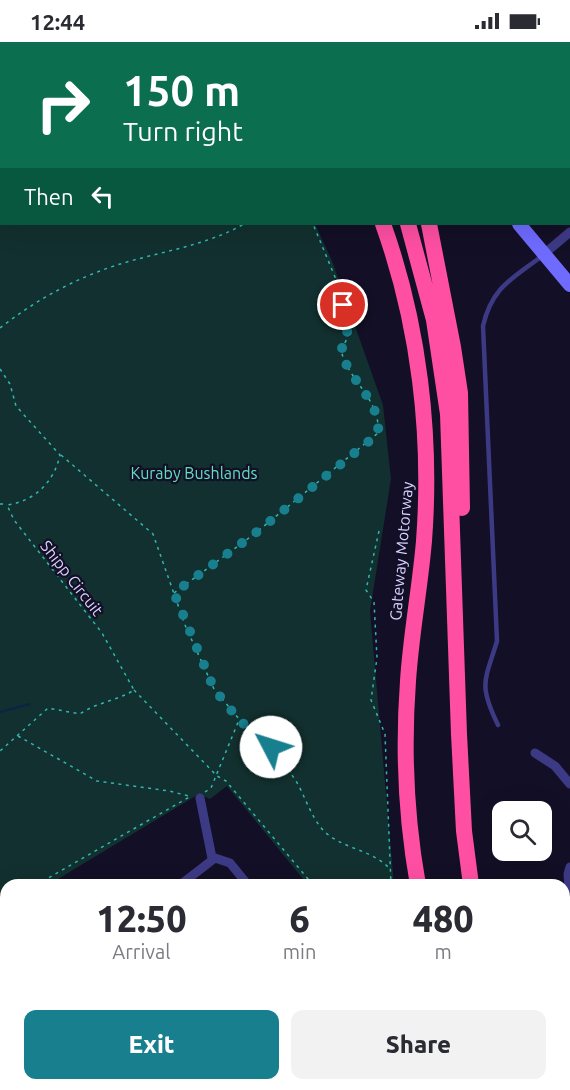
<!DOCTYPE html>
<style>
body{margin:0;font-family:Ubuntu,sans-serif;background:#f2f2f3;color:#2b2b33;height:100vh;display:flex;flex-direction:column;font-size:22px;white-space:nowrap}
*{box-sizing:border-box;margin:0}
p{font-size:20px;color:#7c7c81}
.icon{flex:none;width:33px;height:33px;fill:none;stroke:currentColor;stroke-width:2;stroke-linecap:round;stroke-linejoin:round}
.map{position:relative;flex:1;overflow:hidden}
.details{position:absolute;left:0px;top:837px;width:570px;height:212px;display:flex;flex-direction:column;background:#fff;border-radius:18px 18px 0 0;box-shadow:0 6px 24px #0002}
.details>*{flex:none}
.guide{position:absolute;left:0px;top:0px;width:570px;height:183px;box-shadow:0 6px 24px #0002;background:#0b6e4f;color:#fff;overflow:hidden}
.controls{position:absolute;left:492px;top:759px;display:grid;gap:12px}
.controls a{display:grid;place-items:center;width:60px;height:60px;border-radius:12px;background:#fff;box-shadow:0 6px 24px #0002;font-size:30px}
.pin{position:absolute;display:grid;place-items:center;width:51px;height:51px;color:#fff;margin:-26px;border:3px solid #fff;border-radius:50%;box-shadow:0 2px 6px #0007}
.me{position:absolute;width:66px;margin:-33px;rotate:310deg;stroke-linejoin:round;filter:drop-shadow(0 0 4px #0008)}
.turn{display:flex;align-items:center;gap:21px;height:126px;padding:0 24px;font-size:27px}
.turn .icon{width:78px;height:78px;stroke-width:2.5}
.turn b{display:block;font-size:42px;line-height:51px}
.then{display:flex;align-items:center;height:57px;padding:0 24px;background:#0003;gap:12px;font-size:22px}
.eta{display:flex;justify-content:space-evenly;align-items:center;height:102px;text-align:center}
.eta b{font-size:36px;font-weight:800;line-height:42px}
.primary-button{display:flex;gap:12px;margin-top:auto;padding:12px 24px}
.primary-button a{flex:1;height:69px;border-radius:12px;background:#187f8f;color:#fff;font-size:24px;font-weight:800;line-height:69px;text-align:center}
.primary-button a+a{background:#f2f2f3;color:#2b2b33}
.status{display:flex;justify-content:space-between;align-items:center;height:42px;padding:0 30px;background:#fff;direction:ltr}
.status svg{height:16px;fill:currentColor}
.map>svg:first-child{display:block}
</style>
<div class="status"><b>12:44</b><svg viewBox="0 0 49 12"><path d="M0 12V9h3v3zM5 12V6h3v6zM10 12V3h3v9zM15 12V0h3v12zM26 1h20v11H26zM47 4h2v5h-2z"/></svg></div>
<div class="map">
<svg width="570" height="1048" viewBox="0 0 570 1048">
<rect width="100%" height="100%" fill="#130f26"/>
<!-- green -->
<path fill="#12302f" d="M0,0L192,1L2,2V182H315L332,219L383,363L391,437L370,569L394,843H308L227,744L210,757L199,752L48,843H6V933L0,932Z
M405,0H570V102L568,2Z
M564,1017L570,1024V1048H551L549,1043L564,1042Z
M354,1043H448L451,1048H344Z"/>
<g fill="none" stroke-linecap="round" stroke-linejoin="round">
<!-- stream -->
<path stroke="#0c2248" stroke-width="2" d="M0,670L30,662"/>
<!-- path -->
<path stroke="#2fb8b0" stroke-width="1.5" stroke-dasharray="3 4.5" stroke-linecap="butt" d="M180,0L182,2
M0,286C31,262 63,243 100,229C146,211 200,207 244,182
M0,327L10,342L16,364L60,413C54,440 35,459 7,463L14,478L102,591L134,648C117,659 97,660 80,672L48,666L0,709
M61,413L153,492L185,583L214,647L239,677
M0,462H6
M379,489L366,548L374,560L377,616L371,658L385,692L391,843
M174,551L253,493L378,391C381,357 348,339 341,308L348,295L340,247L313,182
M134,648L217,734L226,739L313,843
M18,694L97,739L169,749L189,754
M205,750L211,746L239,678C261,697 280,715 296,739C305,754 311,775 323,788C341,807 372,807 390,827
M36,843L191,754
M0,920L6,915
M381,1042L383,1048
M445,1042L448,1048
M352,1048L361,1042"/>
<!-- lane -->
<path stroke="#3d3a85" stroke-width="4.5" d="M498,683C478,642 485,639 497,599L483,284C492,245 512,237 542,214"/>
<!-- street -->
<path stroke="#3d3a85" stroke-width="9" d="M544,212L570,190
M535,711L555,724L570,742
M200,756L212,816
M570,825L568,832L570,860
M180,843L215,816L230,821L248,843
M6,964L1,990L6,1012
M23,1042L26,1048
M322,1042L327,1048
M144,1045L148,1048
M200,1048L206,1042"/>
<!-- secondary -->
<path stroke="#6f6bff" stroke-width="14" d="M363,0L364,2
M376,0L377,2
M519,182L570,243"/>
<!-- highway -->
<path stroke="#ff4fa3" stroke-width="16" d="M261,0L263,2
M291,0L292,2
M320,0L321,2
M383,182C419,282 432,393 424,499C420,546 411,592 408,639C403,707 406,776 418,843
M408,182L434,278L448,372L459,692L464,789L471,843
M429,182L453,305L460,351L462,466
M479,1042L481,1048
M514,1042L516,1048"/>
</g>
<g fill="none" stroke-linecap="round" stroke-linejoin="round">
<!-- route -->
<path stroke="#187f8f" stroke-width="10" stroke-dasharray="0 18" d="M271,705L239,678L214,647L174,551L253,493L378,392C381,357 348,339 341,308L348,295L343,263"/>
</g>
<g text-anchor="middle" stroke-width="4.5" stroke-linejoin="round" paint-order="stroke">
<!-- park labels -->
<g font-size="16" fill="#5fe0c0" stroke="#130f26">
<text x="194" y="437">Kuraby Bushlands</text>
</g>
<!-- street labels -->
<g font-size="16" fill="#d9d4ff" stroke="#130f26">
<text transform="translate(401 509) rotate(-85)" y="6">Gateway Motorway</text>
<text transform="translate(72 536) rotate(52)" y="6">Shipp Circuit</text>
</g>
</g>
</svg>
<div class="controls">
<a><svg class="icon" aria-label="search" viewBox="0 0 24 24"><circle cx="10" cy="10" r="6"/><path d="M15 15l6 6"/></svg></a>
</div>
<div class="pin" style="left:343px;top:263px;background:#d93025"><svg class="icon" aria-label="arrive" viewBox="0 0 24 24"><path d="M6 21V4h12l-3 4 3 4H6"/></svg></div>
<svg class="me" style="left:271px;top:705px" viewBox="-20 -20 40 40"><circle r="19" fill="#fff"/><path d="M0-13L10 11 0 6-10 11z" fill="#187f8f"/></svg>
<div class="guide">
<div class="turn"><svg class="icon" aria-label="right" viewBox="0 0 24 24"><path d="M7 20v-9h11M14 6l5 5-5 5"/></svg><div><b>150 m</b>Turn right</div></div>
<div class="then">Then<svg class="icon" aria-label="left" viewBox="0 0 24 24"><path d="M17 20v-9H6M10 6l-5 5 5 5"/></svg></div>
</div>
<section class="details">
<div class="eta">
<div><b>12:50</b><p>Arrival</p></div>
<div><b>6</b><p>min</p></div>
<div><b>480</b><p>m</p></div>
</div>
<div class="primary-button"><a>Exit</a><a>Share</a></div>
</section>
</div>
